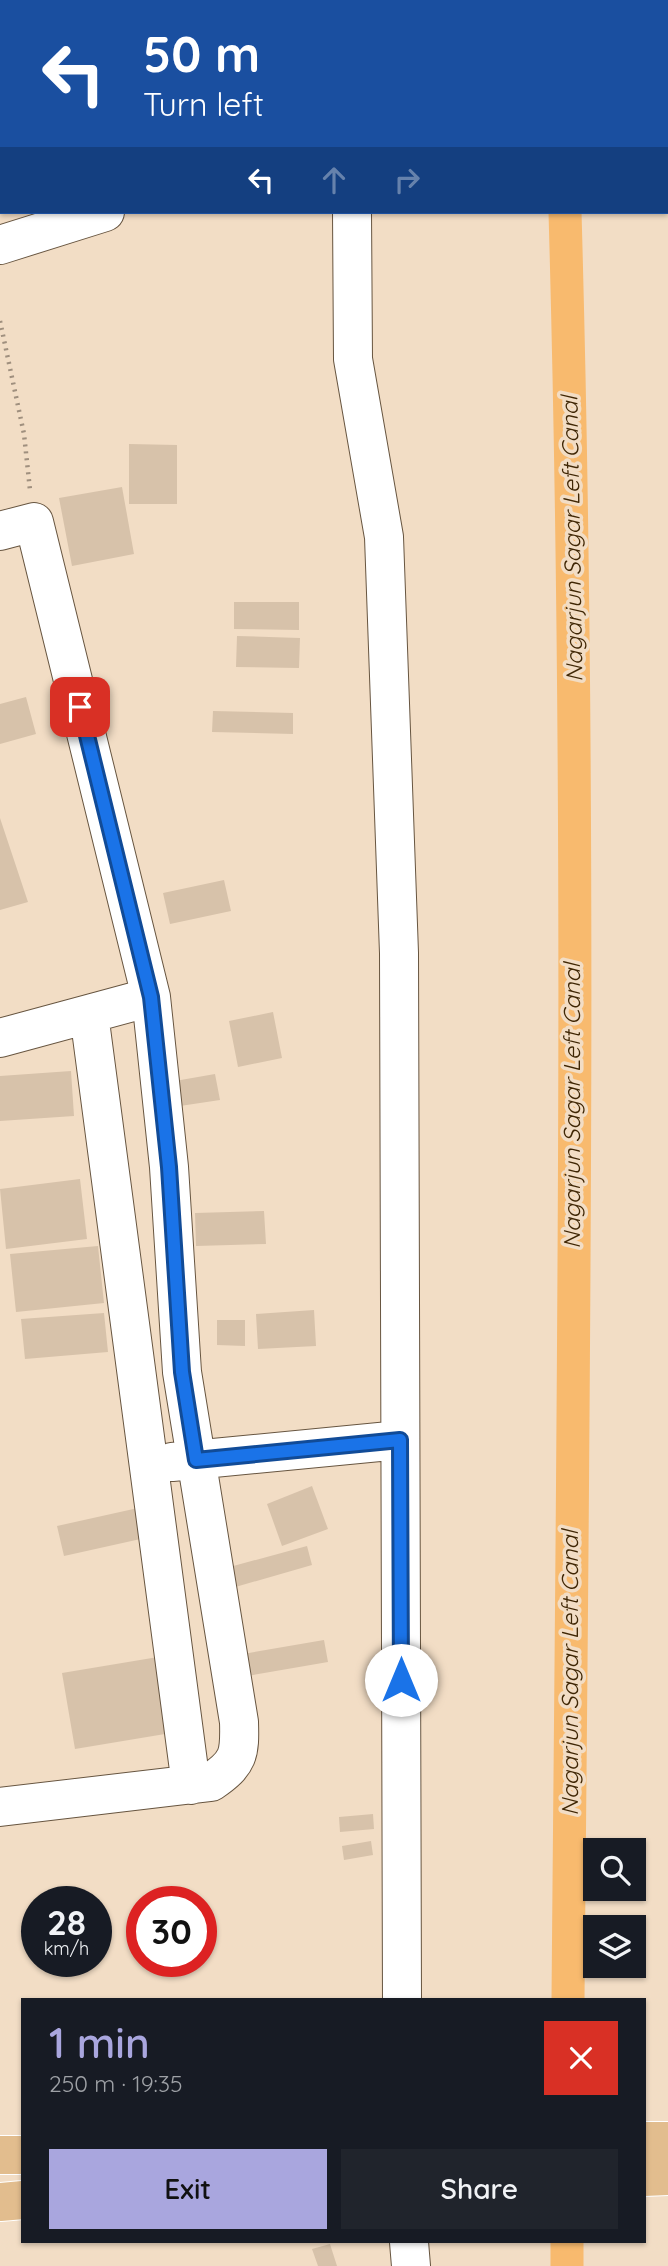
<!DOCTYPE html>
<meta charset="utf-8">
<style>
body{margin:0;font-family:Quicksand,sans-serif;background:#20242c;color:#f1f3f6;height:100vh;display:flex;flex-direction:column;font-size:26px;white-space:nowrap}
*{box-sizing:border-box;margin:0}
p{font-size:23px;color:#9ea1a6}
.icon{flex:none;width:38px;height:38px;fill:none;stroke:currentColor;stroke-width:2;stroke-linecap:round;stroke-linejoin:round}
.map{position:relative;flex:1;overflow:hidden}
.drawer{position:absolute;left:21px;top:1998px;width:625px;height:245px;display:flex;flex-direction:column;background:#171b24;border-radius:0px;box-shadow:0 2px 5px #0004}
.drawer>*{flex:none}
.hud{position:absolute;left:0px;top:0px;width:668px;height:214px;box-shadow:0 2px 5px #0004;background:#1a4fa0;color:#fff;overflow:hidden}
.controls{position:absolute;left:583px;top:1838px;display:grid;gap:14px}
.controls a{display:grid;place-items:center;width:63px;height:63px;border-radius:0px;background:#171b24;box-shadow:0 2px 5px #0004;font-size:35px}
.speed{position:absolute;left:21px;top:1886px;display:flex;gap:14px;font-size:35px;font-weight:700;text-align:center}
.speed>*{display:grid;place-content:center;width:91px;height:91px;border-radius:50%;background:#171b24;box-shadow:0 2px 5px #0004;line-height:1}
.speed small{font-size:18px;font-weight:400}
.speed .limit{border:10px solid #d22;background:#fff;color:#111}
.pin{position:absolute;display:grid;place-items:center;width:60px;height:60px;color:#fff;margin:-30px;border-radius:14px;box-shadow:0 4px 10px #0006}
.me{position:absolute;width:77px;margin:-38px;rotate:0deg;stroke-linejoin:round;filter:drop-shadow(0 0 5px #0008)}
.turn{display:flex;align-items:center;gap:24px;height:147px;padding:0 28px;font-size:32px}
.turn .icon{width:91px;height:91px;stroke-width:2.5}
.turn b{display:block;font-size:49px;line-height:60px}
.lanes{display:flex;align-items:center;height:66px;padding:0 28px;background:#0003;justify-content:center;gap:35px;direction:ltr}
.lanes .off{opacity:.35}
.round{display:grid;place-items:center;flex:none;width:74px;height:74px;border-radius:0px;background:#20242c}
.head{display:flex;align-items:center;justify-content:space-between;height:119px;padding:0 28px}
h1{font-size:42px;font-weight:600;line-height:52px;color:#a9a6de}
.action{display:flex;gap:14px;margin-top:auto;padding:14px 28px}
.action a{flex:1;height:80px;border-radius:0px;background:#a9a6de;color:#111;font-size:28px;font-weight:600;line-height:80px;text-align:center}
.action a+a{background:#20242c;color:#f1f3f6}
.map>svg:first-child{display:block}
</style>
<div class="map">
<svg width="668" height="2266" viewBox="0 0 668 2266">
<rect width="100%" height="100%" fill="#f2ddc5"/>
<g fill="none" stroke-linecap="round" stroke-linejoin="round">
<!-- canal -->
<path stroke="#f8ba6e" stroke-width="33" d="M559,0V2
M565,212C582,808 573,1404 568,2000
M567,2266V2242"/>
</g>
<!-- building -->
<path fill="#d7c2aa" d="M129,444L177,445V504H129Z
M122,487L134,554L72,566L59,498Z
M234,602H299V630L234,629Z
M237,636L300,638L299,668L236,667Z
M26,697L36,734L0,744V704Z
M213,711L293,713V734L212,732Z
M0,818L28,902L0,910Z
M224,880L231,911L170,924L163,893Z
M273,1012L282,1058L238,1067L229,1021Z
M71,1071L74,1116L0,1121V1076Z
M215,1074L220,1100L180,1106L175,1081Z
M80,1179L87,1239L6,1249L0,1189Z
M264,1211L266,1244L196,1246L195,1213Z
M98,1246L104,1303L16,1312L10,1254Z
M314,1310L316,1346L258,1349L256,1314Z
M104,1313L108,1352L25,1359L21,1319Z
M217,1320H245V1346L217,1345Z
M312,1486L328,1529L282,1546L267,1504Z
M138,1508L145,1538L64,1556L57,1526Z
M307,1546L312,1565L232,1588L226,1568Z
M324,1640L328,1662L247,1676L243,1654Z
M158,1657L171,1733L75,1749L62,1673Z
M373,1814L374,1829L340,1832L339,1817Z
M371,1841L373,1855L344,1860L342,1846Z
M330,2244L337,2266H318L312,2249Z"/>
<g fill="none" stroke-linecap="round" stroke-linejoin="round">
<!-- minor casing -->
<g stroke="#675540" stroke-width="40">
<path id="minor" d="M348,0V2
M52,2L53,0
M0,40L2,39
M352,212L353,359L384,537L399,953L402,2000
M0,245L105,212
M0,531L34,522L151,997
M89,1014L191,1785
M0,1038L151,997L169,1167L182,1372L239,1722C240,1754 239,1763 211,1782L0,1807
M172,1462L400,1440
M409,2242L411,2266"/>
</g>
<!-- major casing -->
<g stroke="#fff" stroke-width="40">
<path id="major" d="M644,2141H668
M0,2155H23
M644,2177L668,2176
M0,2202L23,2200"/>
</g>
<!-- path -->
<path stroke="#9f8f7e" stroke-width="4.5" stroke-dasharray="2 5" stroke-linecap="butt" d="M0,321L24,434L30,490"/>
<!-- minor -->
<use href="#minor" stroke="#fff" stroke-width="38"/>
<!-- major -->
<use href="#major" stroke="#e2bd8e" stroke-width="38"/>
</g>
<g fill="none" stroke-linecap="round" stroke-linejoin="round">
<!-- route casing -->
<g stroke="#114b97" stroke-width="18">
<path id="route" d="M80,707L151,997L169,1167L182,1372L196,1460L400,1440L401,1680"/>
</g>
<!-- route -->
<use href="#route" stroke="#1a73e8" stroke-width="12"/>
</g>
<g text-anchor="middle" stroke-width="7" stroke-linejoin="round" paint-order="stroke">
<!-- water labels -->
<g font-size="23" font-style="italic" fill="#3f2604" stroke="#f2ddc5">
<text transform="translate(572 539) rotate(-91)" y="8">Nagarjun Sagar Left Canal</text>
<text transform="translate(572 1106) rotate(-90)" y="8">Nagarjun Sagar Left Canal</text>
<text transform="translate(570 1673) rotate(-90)" y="8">Nagarjun Sagar Left Canal</text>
</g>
</g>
</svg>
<div class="controls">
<a><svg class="icon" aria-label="search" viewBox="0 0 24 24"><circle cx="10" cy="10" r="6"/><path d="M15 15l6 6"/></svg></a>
<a><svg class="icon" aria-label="layers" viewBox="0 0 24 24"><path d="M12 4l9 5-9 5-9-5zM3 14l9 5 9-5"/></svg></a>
</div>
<div class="speed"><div>28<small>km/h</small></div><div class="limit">30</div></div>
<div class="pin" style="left:80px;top:707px;background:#d93025"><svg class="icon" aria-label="arrive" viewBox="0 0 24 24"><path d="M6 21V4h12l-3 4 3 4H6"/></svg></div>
<svg class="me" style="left:401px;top:1680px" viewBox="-20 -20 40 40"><circle r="19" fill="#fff"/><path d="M0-13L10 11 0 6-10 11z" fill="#1a73e8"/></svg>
<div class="hud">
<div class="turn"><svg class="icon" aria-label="left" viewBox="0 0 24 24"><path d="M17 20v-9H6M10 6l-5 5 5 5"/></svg><div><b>50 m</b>Turn left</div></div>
<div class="lanes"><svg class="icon" aria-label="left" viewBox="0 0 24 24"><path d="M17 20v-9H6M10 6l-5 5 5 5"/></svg><svg class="icon off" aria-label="ahead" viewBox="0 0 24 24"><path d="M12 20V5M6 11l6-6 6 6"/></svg><svg class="icon off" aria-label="right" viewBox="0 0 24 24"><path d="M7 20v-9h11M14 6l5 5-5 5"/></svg></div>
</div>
<section class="drawer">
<div class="head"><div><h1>1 min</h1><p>250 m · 19:35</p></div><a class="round" style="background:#d93025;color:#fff"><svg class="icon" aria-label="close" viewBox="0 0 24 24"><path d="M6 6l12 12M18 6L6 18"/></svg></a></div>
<div class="action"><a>Exit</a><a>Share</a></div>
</section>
</div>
